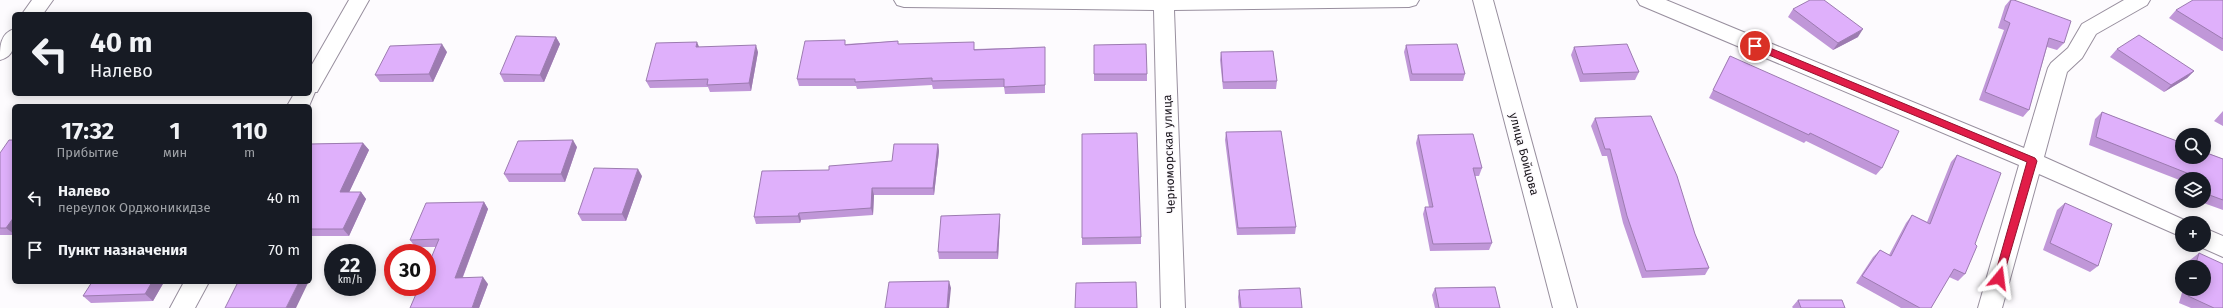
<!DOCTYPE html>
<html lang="ru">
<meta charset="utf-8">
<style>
body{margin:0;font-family:"Fira Sans",sans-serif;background:#20242c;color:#f1f3f6;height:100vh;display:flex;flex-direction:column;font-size:15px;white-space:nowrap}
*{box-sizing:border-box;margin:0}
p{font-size:13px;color:#9ea1a6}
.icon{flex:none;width:22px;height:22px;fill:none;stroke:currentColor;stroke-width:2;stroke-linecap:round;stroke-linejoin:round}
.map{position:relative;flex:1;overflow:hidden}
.panel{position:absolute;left:12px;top:104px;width:300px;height:180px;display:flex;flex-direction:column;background:#171b24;border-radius:6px;box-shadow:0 2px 10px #0003}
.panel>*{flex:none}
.top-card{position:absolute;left:12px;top:12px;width:300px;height:84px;border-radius:6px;box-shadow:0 2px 10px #0003;background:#171b24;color:#f1f3f6;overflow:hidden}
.controls{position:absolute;left:2175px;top:128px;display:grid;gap:8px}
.controls a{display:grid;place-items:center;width:36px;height:36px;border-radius:50%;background:#171b24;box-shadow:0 2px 10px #0003;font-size:20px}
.speed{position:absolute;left:324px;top:244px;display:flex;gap:8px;font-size:20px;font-weight:700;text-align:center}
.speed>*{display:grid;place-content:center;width:52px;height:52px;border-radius:50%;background:#171b24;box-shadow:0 2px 10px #0003;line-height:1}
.speed small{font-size:10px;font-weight:400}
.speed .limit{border:6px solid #d22;background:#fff;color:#111}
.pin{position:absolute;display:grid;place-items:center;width:34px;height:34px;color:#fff;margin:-17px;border:2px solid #fff;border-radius:50%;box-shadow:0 1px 4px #0007}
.me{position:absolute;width:44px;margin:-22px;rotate:16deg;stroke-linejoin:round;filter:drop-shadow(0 0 3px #0008)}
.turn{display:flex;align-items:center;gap:14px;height:84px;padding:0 12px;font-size:18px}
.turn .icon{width:52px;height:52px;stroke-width:2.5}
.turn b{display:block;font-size:28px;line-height:34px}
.eta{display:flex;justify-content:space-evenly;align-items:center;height:68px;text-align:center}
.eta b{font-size:24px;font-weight:700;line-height:28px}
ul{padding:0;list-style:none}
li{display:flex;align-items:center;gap:12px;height:52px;padding:0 12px}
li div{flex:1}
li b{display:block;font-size:15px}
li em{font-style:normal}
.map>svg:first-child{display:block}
</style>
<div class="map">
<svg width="2223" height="308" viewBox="0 0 2223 308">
<rect width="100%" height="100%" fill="#fdfbfe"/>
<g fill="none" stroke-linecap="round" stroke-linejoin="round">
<!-- minor casing -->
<g stroke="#988f9e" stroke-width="2">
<path id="minor" d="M349,0H369L317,92H315L309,106H287L294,94H310V68Z
M894,0H1419L1416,5L1409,7L1174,10L1185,308H1161L1154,10L904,7L897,5Z
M1473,0H1493L1577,308H1553Z
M1637,0H1666L2024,148L2048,68L2051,63L2068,48L2082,24L2124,0H2150L2147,5L2096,34L2082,58L2067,72L2044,157L2191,223H2182V237L2039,174L2002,308H1978L2019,165L1640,5Z
M2204,228L2223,236V257L2196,245H2204Z
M184,282H209L195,308H170Z"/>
</g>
<!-- tertiary casing -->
<g stroke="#988f9e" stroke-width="2">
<path id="tertiary" d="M32,0H53L43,14H22Z
M14,29C14,43 16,56 0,60C0,46 0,34 14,29Z"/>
</g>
<!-- minor -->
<use href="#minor" fill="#fff" fill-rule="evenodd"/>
<!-- tertiary -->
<use href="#tertiary" fill="#fff" fill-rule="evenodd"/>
</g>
<!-- wall -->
<path fill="#c097d8" d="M2010,0H2014L2064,43L2057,50L2047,47L2029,110L2023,117L1979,100L2004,30L1998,28L2005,6Z
M2223,0V51H2222L2169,18L2176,10Z
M1793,9L1858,37L1833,50L1788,17Z
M556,37L560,44L544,82H504L500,74Z
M898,41V44L975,49L1045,47V93L1005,94L1004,87L933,89L932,85L857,89L856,86H799L797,79L846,44Z
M1094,45L1147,74V81H1094Z
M1406,45L1465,74L1463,81H1410L1404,52Z
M699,47L758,52L751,91L710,92L708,87L650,88L646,81Z
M1574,47L1639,72L1635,80L1580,82L1571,55Z
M2117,49L2194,71L2187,78L2164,92L2110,57Z
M447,52L433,82H380L375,75Z
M1221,52L1277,81L1276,89H1223L1220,60Z
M1730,56L1882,168L1876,175L1806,141L1804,143L1709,98Z
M2223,111V126L2214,121Z
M2102,112L2223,159V210L2198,201H2204V179H2182V181L2089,145L2095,119Z
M1595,118L1695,234L1709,268L1705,275L1642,278L1623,223L1607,156H1602L1591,126Z
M1226,132L1296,227L1295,234L1237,235L1225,140Z
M1418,135L1482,168L1479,176H1475L1492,243L1489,250L1430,251L1423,214L1425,207H1429L1416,143Z
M14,140V235H0V153Z
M363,143L369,150L349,192H361L366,199L349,236H310V144Z
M938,144L939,151L934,195H874L873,215L801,220L800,223L756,224L754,217L829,170L892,161Z
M577,147L565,182H509L504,174Z
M1957,155L1975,244L1965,274L1958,281L1949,277L1931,308H1901L1856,283L1873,257L1880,250L1889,255L1906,223L1912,215L1927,222L1951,162Z
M642,176L626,221H582L578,214Z
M484,202L488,209L463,277L488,284L479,308L436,247H415L410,240Z
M2065,203L2098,266L2090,272L2043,250L2057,210Z
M1000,221L998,259H939L938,252Z
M1141,237V244L1082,245V238Z
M2199,253L2223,308H2191L2179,303L2183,289H2204V267H2188L2190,260Z
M92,282H164L153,301L91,303L83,296Z
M1435,288L1500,308H1435L1432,295Z
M1239,290L1302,308H1239L1238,297Z
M1798,300L1845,308H1793L1792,307Z"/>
<!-- shaded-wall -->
<path fill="#9c7bb0" d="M1863,29L1858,37L1833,50L1838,43Z
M556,37L560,44L544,82L540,75Z
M697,42L700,49L696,47Z
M442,44L447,52L433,82L429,74Z
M756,45L758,52L751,91L749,83Z
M2194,71L2187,78L2164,92L2171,85Z
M573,140L577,147L565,182L561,174Z
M363,143L369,150L346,199L340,192Z
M938,144L939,151L934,195L933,188Z
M638,169L642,176L626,221L622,214Z
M872,188L874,195L873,215L871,208Z
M361,192L366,199L349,236L343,229Z
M484,202L488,209L460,284L455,278Z
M799,213L801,220L800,223L798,216Z
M1000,214V221L998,259L997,252Z
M14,217V234L6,228Z
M483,277L488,284L479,308H472Z
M949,281L951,288L949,308H947Z
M152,282H164L153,301L145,294Z
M299,282H308V283L296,308H286Z"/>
<!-- building -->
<path fill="#dfb0fb" stroke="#9c7bb0" d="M1810,0H1824L1863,29L1838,43L1793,9Z
M2011,0H2014L2071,21L2064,43L2049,38L2029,110L1985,92L2010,23L2004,20Z
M2193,0H2223V39L2176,10Z
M2139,35L2194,71L2171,85L2117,49Z
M516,36L556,37L540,75L500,74Z
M845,40V45L898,41V44L974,42V50L1045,47V85L1004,87V79L932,81V78L855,82V79H797L805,41Z
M697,42L696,47L756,45L749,83L707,85L708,79L646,81L656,43Z
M442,44L429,74L375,75L390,46Z
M1146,44L1147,74H1094V45Z
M1457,44L1465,74H1412L1406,45Z
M1627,44L1639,72L1583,74L1574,47Z
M1273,51L1277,81L1223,82L1221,52Z
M1730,56L1899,131L1882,168L1810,133L1809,135L1713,90Z
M2102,112L2182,143V157H2204V152L2223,159V200L2204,193V179H2196L2197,177L2096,137Z
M1651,116L1677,176L1695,234L1709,268L1646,271L1627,216L1610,149H1605L1595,118Z
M1281,131L1296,227L1238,228L1226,132Z
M1137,133L1141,237L1082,238V134Z
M1473,134L1482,168H1473L1492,243L1433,244L1425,207H1433L1418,135Z
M9,140H14V217L6,228H0V153Z
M573,140L561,174H504L518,141Z
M363,143L340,192H361L343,229H310V179L311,177H310V144Z
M894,144H938L933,188H872L871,208L799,213L798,216L754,217L762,171L829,170V166L892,161Z
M1957,155L2001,173L1975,244L1977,246L1965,274L1954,269L1931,308H1920L1862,276L1880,250L1891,256L1912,215L1930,224Z
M594,168L638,169L622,214H578Z
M484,202L455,278L483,277L472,308H410L419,287H427V268L439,239L410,240L426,203Z
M2065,203L2112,224L2098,266L2050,243Z
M1000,214L997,252H938L941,216Z
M2199,253L2223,264V308H2214L2188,296L2190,289H2204V267H2195Z
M949,281L947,308H885L889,282Z
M92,282H152L145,294L83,296Z
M238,282H299L286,308H225Z
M1136,282L1137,308H1075L1076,283Z
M1495,287L1500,308H1439L1435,288Z
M1300,288L1302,308H1241L1239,290Z
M1798,300H1842L1845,308H1801Z"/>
<!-- route -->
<path fill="#e11d48" stroke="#92132f" d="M1752,43H1758L2035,158L2037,161L2002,281H1995L1994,278L2027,162L1752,48Z"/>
<g text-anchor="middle" stroke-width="3" stroke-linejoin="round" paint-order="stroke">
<!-- street labels -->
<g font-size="12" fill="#19151b" stroke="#fdfbfe">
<text transform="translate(1169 154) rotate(-92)" y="4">Черноморская улица</text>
<text transform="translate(1524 154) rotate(75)" y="4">улица Бойцова</text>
</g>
</g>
</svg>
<div class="controls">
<a><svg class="icon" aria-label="search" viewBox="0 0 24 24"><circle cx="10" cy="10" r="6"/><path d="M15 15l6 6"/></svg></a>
<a><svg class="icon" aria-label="layers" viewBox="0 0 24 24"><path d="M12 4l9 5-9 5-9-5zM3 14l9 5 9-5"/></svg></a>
<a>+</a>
<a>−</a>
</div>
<div class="speed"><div>22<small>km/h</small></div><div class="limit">30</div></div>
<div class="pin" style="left:1755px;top:46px;background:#d93025"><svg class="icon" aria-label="arrive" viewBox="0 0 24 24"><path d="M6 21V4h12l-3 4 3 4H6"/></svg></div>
<svg class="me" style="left:1999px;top:278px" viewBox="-20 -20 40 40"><path d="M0-17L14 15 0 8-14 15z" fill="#e11d48" stroke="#fff" stroke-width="4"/></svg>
<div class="top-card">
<div class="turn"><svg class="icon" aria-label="left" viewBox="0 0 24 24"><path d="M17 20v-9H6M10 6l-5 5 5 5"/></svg><div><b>40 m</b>Налево</div></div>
</div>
<section class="panel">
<div class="eta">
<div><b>17:32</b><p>Прибытие</p></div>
<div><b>1</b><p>мин</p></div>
<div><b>110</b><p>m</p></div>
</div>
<ul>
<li><svg class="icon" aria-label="left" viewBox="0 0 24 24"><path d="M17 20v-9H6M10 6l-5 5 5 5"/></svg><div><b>Налево</b><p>переулок Орджоникидзе</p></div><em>40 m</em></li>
<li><svg class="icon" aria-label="arrive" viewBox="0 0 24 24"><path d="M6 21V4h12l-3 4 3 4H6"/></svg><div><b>Пункт назначения</b></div><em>70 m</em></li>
</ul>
</section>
</div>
